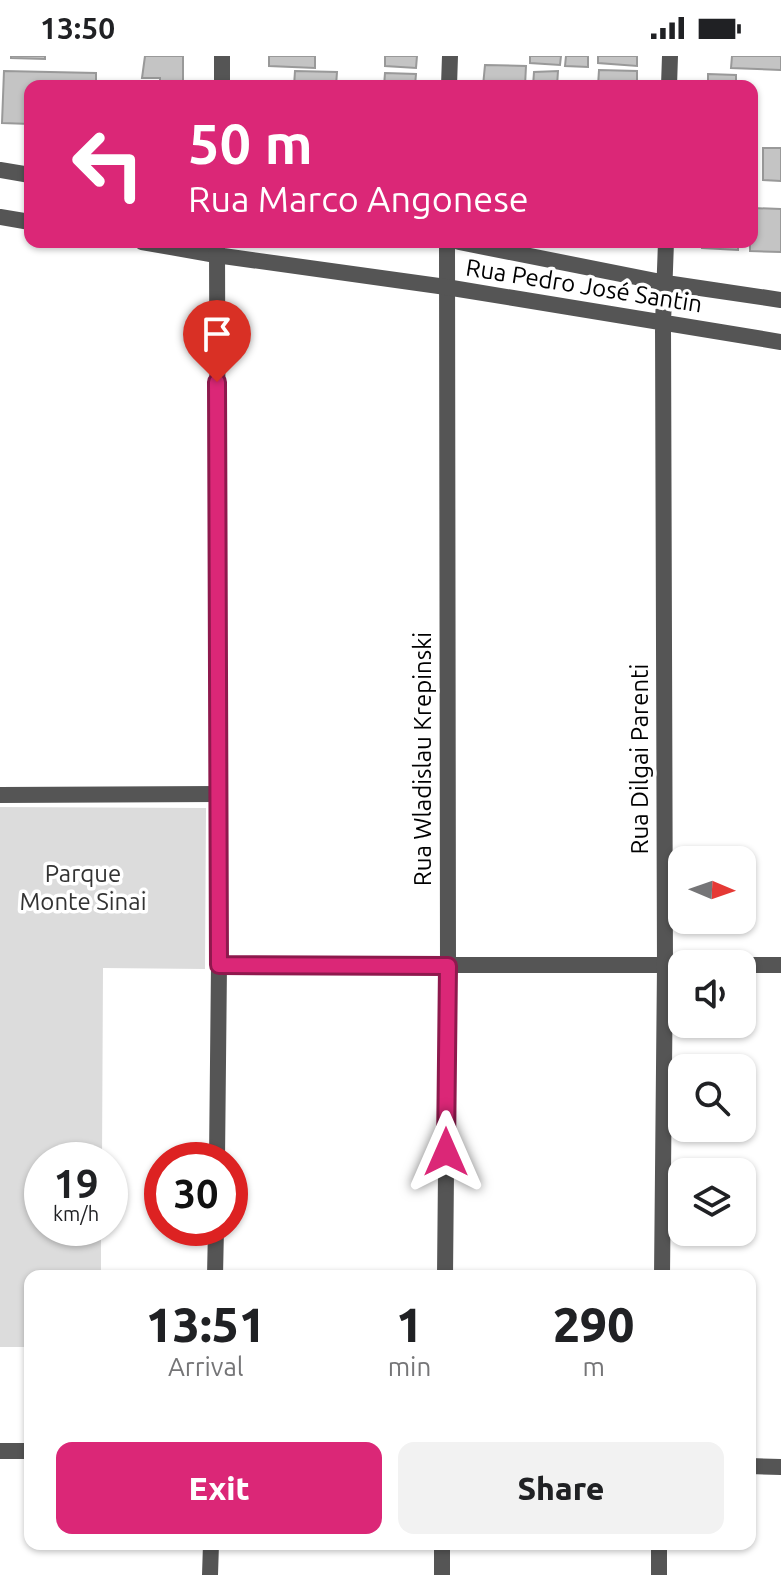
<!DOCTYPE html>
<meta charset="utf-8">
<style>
body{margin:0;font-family:Ubuntu,sans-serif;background:#f2f2f2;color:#202124;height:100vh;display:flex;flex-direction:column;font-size:30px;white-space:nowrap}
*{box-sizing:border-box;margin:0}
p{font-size:26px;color:#757577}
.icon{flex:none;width:44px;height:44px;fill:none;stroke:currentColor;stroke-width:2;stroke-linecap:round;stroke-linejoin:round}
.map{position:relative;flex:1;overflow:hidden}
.side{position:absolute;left:24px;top:1214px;width:732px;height:280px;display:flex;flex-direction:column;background:#fff;border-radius:16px;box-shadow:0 2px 6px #0004}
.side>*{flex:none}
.hud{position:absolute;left:24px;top:24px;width:734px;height:168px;border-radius:16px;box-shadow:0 2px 6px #0004;background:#db2777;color:#fff;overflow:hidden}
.needle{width:52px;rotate:92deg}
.tools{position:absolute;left:668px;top:790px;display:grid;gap:16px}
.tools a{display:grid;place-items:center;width:88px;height:88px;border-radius:16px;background:#fff;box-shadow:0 2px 6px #0004;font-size:40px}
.speed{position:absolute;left:24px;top:1086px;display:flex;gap:16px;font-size:40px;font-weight:700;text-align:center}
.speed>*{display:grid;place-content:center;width:104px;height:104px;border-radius:50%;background:#fff;box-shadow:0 2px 6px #0004;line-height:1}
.speed small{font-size:20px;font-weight:400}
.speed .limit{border:12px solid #d22;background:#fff;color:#111}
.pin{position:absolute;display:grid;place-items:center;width:68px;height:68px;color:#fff;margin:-82px -34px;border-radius:50% 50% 50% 0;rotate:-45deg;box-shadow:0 0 8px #0007}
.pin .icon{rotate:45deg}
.me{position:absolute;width:88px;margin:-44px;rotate:0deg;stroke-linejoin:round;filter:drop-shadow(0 0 6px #0008)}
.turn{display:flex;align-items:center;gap:28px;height:168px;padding:0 32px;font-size:36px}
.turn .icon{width:104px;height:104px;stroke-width:2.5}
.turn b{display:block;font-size:56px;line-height:68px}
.eta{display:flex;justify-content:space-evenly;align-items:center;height:136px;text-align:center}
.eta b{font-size:48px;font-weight:800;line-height:56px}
.action{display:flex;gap:16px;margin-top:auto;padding:16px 32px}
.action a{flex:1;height:92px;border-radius:16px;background:#db2777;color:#fff;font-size:32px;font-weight:800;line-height:92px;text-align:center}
.action a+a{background:#f2f2f2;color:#202124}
.status{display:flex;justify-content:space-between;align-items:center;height:56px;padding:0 40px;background:#fff;direction:ltr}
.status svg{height:22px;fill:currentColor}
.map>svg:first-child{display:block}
</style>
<div class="status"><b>13:50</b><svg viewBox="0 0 49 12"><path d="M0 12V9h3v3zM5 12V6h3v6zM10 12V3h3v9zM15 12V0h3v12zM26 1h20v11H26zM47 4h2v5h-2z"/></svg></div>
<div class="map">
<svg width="781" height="1519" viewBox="0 0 781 1519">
<rect width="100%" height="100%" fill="#fff"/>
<!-- green -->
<path fill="#dcdcdc" d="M0,751L206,752L205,913L103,912L102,1104H42V1172H101V1220H30V1291H0Z"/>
<!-- building -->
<path fill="#c4c4c4" stroke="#999" stroke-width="2" d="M11,0H45V3L11,2Z
M145,0H183V30H160V22H142Z
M269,0H315V12L269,10Z
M385,0H417L416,12L385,10Z
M530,0H561L560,9L530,7Z
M566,0H588V11L565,10Z
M598,0H637V10L598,7Z
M732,0H781V14L731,12Z
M485,9L526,10L525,30H483Z
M599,14L637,15V30H598Z
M4,15L96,17V30H30V68L2,67Z
M295,15L337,16L336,30H294Z
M558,15L557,30H533L534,16Z
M385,17L416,18L415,30H384Z
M708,18L736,19V30H708Z
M752,52H757V81L752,80Z
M763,92H781V125L763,124Z
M752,152L781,153V196L750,195V186H752Z
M702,186H738V194L702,192Z"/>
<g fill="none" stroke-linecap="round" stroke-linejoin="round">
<!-- minor -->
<path stroke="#555" stroke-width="16" d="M449,30L450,0
M0,114L30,119
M0,161L30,166
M142,186L216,199
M0,739L219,738
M219,909H682
M742,909H781
M445,1220L448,910L447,186
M210,1519L211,1488
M442,1519V1488
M659,1519V1488"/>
<!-- tertiary -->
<path stroke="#555" stroke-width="16" d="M222,30V0
M669,30L670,0
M459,186L666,227L781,244
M216,199L446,231L781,286
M217,1104L219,909L217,186
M215,1220L216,1172
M662,1220L665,909L663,268L666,186
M0,1395H30
M750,1410L781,1411"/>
</g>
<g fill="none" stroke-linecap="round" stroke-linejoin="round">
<!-- route casing -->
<g stroke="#8e194d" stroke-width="20">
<path id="route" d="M217,326L219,909L448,910L446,1096"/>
</g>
<!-- route -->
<use href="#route" stroke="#db2777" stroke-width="14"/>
</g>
<g text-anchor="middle" stroke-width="7" stroke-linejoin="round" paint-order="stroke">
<!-- street labels -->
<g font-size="24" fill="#000" stroke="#fff">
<text transform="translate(584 230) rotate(9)" y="8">Rua Pedro José Santin</text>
<text transform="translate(423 703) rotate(-90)" y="8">Rua Wladislau Krepinski</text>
<text transform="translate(640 703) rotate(-90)" y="8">Rua Dilgai Parenti</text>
</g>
<!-- park labels -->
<g font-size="24" fill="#333" stroke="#fff">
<text x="83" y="826">Parque<tspan x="83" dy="28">Monte Sinai</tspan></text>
</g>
</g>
</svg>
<div class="tools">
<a><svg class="needle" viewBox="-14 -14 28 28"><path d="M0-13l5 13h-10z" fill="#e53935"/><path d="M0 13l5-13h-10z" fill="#757577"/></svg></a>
<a><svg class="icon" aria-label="sound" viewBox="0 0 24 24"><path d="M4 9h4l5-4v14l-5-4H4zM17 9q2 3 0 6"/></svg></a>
<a><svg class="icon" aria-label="search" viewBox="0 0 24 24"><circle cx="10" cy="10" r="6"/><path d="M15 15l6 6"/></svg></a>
<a><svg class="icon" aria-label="layers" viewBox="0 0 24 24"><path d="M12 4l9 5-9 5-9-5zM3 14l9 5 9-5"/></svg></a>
</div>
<div class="speed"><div>19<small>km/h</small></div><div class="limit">30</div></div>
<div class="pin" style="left:217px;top:326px;background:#d93025"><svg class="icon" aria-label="arrive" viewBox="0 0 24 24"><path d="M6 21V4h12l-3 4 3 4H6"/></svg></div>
<svg class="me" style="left:446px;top:1096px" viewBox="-20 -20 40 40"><path d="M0-17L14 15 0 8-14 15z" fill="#db2777" stroke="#fff" stroke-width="4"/></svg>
<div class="hud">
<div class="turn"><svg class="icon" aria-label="left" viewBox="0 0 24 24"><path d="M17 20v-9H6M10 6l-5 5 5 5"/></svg><div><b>50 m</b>Rua Marco Angonese</div></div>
</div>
<section class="side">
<div class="eta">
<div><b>13:51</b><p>Arrival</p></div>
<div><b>1</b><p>min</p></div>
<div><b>290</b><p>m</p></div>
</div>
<div class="action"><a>Exit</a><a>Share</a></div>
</section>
</div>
